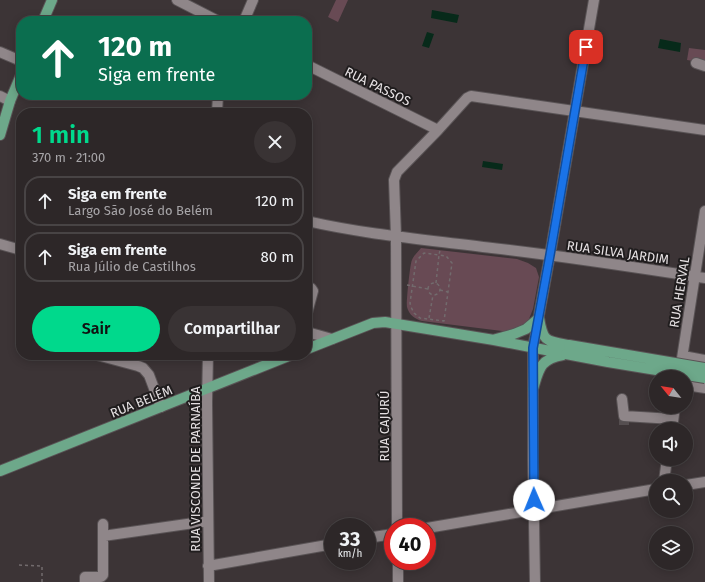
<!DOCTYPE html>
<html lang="pt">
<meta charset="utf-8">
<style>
body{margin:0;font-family:"Fira Sans",sans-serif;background:#393334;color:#f1f3f6;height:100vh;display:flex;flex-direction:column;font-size:15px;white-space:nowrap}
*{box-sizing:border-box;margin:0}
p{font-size:13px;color:#a7a5a8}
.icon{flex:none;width:22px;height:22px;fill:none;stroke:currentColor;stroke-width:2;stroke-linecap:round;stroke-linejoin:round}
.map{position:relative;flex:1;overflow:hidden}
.panel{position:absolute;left:16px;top:108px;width:296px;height:252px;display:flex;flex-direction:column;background:#2d2728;border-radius:16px;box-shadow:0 2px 10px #0003,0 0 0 1px #484445}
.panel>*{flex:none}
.top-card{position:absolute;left:16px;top:16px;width:296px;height:84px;border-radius:16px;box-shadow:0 2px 10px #0003,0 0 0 1px #484445;background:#0b6e4f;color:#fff;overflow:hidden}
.needle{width:26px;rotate:300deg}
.fabs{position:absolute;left:649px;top:370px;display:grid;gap:8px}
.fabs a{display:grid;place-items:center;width:44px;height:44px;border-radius:50%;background:#2d2728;box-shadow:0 2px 10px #0003,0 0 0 1px #484445;font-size:20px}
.speed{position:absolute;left:324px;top:518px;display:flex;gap:8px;font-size:20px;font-weight:700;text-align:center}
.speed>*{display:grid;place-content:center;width:52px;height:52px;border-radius:50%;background:#2d2728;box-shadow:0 2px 10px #0003,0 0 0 1px #484445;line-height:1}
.speed small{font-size:10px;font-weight:400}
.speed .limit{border:6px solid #d22;background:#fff;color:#111}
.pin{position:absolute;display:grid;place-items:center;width:34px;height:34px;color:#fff;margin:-17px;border-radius:8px;box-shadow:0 2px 6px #0006}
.me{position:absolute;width:44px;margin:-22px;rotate:359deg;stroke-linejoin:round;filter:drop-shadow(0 0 3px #0008)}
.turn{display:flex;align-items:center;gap:14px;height:84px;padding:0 16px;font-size:18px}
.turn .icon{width:52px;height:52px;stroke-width:2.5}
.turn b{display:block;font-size:28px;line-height:34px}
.round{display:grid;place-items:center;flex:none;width:42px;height:42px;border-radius:21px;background:#393334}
.headline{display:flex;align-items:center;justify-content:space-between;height:68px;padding:0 16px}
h1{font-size:24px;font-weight:600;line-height:30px;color:#00d98c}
.primary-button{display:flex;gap:8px;margin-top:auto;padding:8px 16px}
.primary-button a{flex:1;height:46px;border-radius:24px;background:#00d98c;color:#111;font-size:16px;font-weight:600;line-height:46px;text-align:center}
.primary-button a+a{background:#393334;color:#f1f3f6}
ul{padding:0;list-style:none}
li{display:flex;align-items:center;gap:12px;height:50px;margin:0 8px 6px;padding:0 8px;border:2px solid #484445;border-radius:16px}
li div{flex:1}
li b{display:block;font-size:15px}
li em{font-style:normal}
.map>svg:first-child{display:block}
</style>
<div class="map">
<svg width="705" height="582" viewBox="0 0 705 582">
<rect width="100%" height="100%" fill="#3c3436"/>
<!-- green -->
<path fill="#684a54" d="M336,0H348L338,22L328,17Z
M689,48L705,50V63L687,60Z
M421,248L517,259L528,263L536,268L539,277L533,309L529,319L522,326L510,332L422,321C415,319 409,315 407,307C406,304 410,263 412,260C414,255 418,252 421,248Z"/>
<!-- water -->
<path fill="#072a1a" d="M432,10L459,15L457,23L431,18Z
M427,32L434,34L429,48L422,46Z
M660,39L681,43L680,52L658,48Z
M483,161L503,164L502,170L482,167Z"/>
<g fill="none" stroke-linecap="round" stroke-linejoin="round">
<!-- minor-tunnel -->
<path stroke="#554e50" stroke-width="10" stroke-dasharray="10 5" stroke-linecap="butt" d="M624,416V425"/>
<!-- minor casing -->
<g stroke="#595355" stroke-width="12">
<path id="minor" d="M177,0L218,21
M244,21L253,0
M0,52L21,61
M696,63L705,66
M307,65L438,130
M0,96L10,101
M217,113L218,95
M307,221C368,235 431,240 492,248C563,256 634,267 705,278
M0,244L21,250
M307,287L311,288L313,291L307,313
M307,332L332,339
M97,355L138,366L143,368L149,375L161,407
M208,355L207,402L209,582
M683,356L705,360
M680,371L705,211
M686,385L705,388
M622,399L624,416L673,419
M672,429L675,407
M664,481L667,459
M686,485L705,482
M397,527L396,236L394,180L397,172L438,130L467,98L471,96L705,130
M427,528L656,489
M103,536L208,521
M367,538L393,534
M398,561V582
M208,566L333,544
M85,582V577H101L103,575V524
M535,582L533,461V348L550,255L594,0"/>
</g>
<!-- major casing -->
<g stroke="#595355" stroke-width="12">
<path id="major" d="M43,21L52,0
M0,135L10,101L21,75
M539,318C543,342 546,341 569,345
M496,339L514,334L526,329L539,318
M307,349L373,323L385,322L494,340L566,354
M533,389C539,369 540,359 563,355
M0,471L291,355"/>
</g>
<!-- path -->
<path stroke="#726b6d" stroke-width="1.5" stroke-dasharray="3 3" stroke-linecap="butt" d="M436,283L439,255L446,256L452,263L444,321L420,318L414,313L411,307L410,303L416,261L424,253L439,255L440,250
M428 289a6 6 0 1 1 12 0a6 6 0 1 1-12 0Z
M407,285L428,289
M440,290L448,292
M429,318L433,295
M19,565L42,566V582"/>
<!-- minor -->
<use href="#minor" stroke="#8f8689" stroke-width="10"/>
<!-- major -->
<use href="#major" stroke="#6da88a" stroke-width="10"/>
<!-- major-bridge casing -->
<g stroke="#595355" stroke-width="12" stroke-linecap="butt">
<path id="major-bridge" d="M569,345L705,368
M566,354L608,362L705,378"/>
</g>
<!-- major-bridge -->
<use href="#major-bridge" stroke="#6da88a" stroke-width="10"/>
</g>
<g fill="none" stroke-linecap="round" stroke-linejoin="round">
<!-- route casing -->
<g stroke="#114b97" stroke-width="10">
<path id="route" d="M534,500L533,348L550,255L586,47"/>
</g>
<!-- route -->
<use href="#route" stroke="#1a73e8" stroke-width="7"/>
</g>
<g text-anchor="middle" stroke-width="4" stroke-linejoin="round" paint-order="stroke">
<!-- street labels -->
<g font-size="13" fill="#e5e0e2" stroke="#201d1e">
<text transform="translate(378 86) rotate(26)" y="5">RUA PASSOS</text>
<text transform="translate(618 252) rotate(8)" y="5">RUA SILVA JARDIM</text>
<text transform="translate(679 292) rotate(-81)" y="5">RUA HERVAL</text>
<text transform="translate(141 401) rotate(-22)" y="5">RUA BELÉM</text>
<text transform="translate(384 426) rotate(-90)" y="5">RUA CAJURÚ</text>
<text transform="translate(195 469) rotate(-90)" y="5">RUA VISCONDE DE PARNAÍBA</text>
</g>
</g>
</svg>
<div class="fabs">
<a><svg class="needle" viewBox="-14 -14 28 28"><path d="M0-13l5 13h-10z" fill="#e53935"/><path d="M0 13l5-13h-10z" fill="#a7a5a8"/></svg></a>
<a><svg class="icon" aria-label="sound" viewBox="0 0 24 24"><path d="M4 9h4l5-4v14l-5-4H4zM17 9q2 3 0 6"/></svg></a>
<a><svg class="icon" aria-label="search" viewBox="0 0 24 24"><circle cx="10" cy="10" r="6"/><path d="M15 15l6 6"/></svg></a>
<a><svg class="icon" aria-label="layers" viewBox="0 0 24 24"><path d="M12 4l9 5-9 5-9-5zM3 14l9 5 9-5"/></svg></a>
</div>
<div class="speed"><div>33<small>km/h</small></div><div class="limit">40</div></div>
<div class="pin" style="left:586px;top:47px;background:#d93025"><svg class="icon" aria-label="arrive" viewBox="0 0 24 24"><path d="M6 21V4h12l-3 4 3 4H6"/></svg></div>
<svg class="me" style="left:534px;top:500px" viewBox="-20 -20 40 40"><circle r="19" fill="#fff"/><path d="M0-13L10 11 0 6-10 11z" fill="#1a73e8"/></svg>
<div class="top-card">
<div class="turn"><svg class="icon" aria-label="ahead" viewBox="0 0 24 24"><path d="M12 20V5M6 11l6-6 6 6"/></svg><div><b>120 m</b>Siga em frente</div></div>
</div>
<section class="panel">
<div class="headline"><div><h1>1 min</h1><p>370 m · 21:00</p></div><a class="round"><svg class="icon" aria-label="close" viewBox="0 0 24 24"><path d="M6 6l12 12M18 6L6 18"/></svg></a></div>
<ul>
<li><svg class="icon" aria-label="ahead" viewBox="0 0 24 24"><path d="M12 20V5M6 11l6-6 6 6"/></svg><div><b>Siga em frente</b><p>Largo São José do Belém</p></div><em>120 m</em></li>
<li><svg class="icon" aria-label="ahead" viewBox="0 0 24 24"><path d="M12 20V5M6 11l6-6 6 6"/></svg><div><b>Siga em frente</b><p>Rua Júlio de Castilhos</p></div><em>80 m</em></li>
</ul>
<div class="primary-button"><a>Sair</a><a>Compartilhar</a></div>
</section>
</div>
